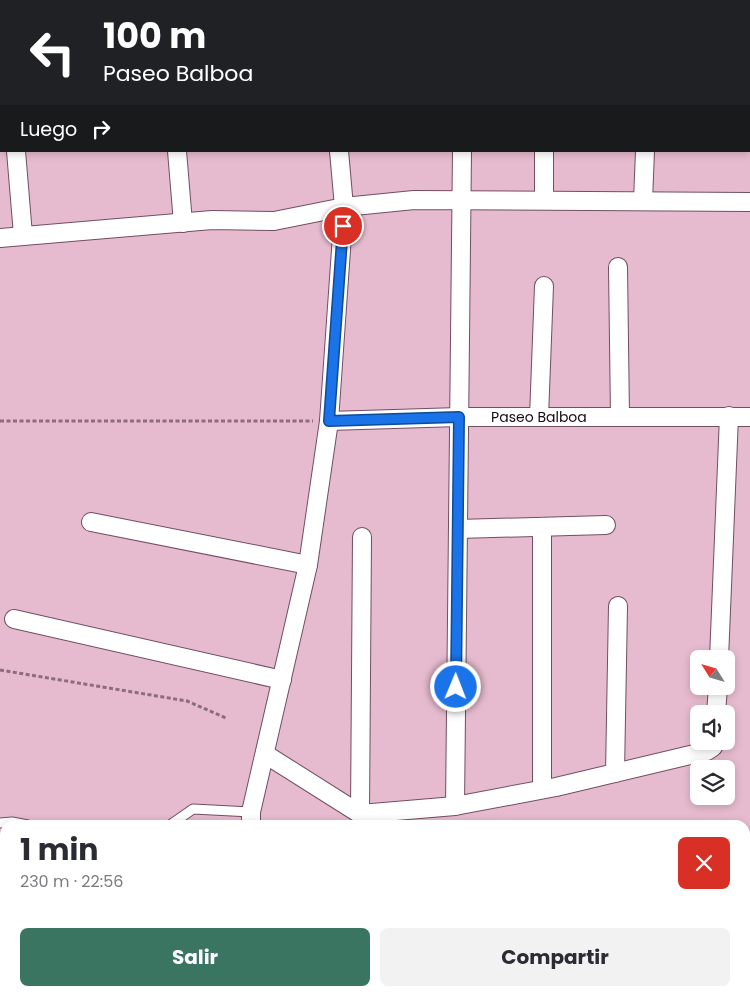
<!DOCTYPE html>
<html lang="es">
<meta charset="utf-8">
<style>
body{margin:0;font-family:Poppins,sans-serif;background:#f2f2f3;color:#2b2b33;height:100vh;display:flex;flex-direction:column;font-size:19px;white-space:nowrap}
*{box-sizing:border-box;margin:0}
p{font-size:16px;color:#7c7c81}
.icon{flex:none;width:28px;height:28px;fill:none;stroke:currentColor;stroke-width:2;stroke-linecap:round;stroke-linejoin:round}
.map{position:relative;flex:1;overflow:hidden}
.details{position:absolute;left:0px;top:820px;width:750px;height:176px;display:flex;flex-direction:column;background:#fff;border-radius:15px 15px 0 0;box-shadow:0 2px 8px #0003}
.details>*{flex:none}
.hud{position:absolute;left:0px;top:0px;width:750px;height:152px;box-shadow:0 2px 8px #0003;background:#202124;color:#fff;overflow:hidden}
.needle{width:32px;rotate:307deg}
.fabs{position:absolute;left:690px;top:650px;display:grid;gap:10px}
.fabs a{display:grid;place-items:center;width:45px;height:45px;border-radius:8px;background:#fff;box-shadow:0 2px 8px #0003;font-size:25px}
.pin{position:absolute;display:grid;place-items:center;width:42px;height:42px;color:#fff;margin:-21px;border:2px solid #fff;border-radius:50%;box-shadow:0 1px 5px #0007}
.me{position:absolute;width:55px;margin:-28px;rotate:1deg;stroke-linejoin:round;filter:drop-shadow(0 0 4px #0008)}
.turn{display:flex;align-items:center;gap:18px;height:105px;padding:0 20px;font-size:22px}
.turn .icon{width:65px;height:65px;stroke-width:2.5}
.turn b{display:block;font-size:35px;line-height:42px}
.then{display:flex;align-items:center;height:48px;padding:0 20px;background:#0003;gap:10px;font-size:19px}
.round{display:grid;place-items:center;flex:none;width:52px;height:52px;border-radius:8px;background:#f2f2f3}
.head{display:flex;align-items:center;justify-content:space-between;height:85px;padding:0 20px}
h1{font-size:30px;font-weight:700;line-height:38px}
.button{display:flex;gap:10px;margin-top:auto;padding:10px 20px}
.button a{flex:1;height:58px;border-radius:8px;background:#397561;color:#fff;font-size:20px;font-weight:700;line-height:58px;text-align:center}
.button a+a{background:#f2f2f3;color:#2b2b33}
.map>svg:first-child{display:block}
</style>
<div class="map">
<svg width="750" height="996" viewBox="0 0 750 996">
<rect width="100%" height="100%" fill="#e7bbcf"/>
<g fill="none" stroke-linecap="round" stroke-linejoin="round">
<!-- service casing -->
<g stroke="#734e60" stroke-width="11">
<path id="service" d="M0,823L12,822L28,825
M170,825L193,809L251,812"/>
</g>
<!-- minor casing -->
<g stroke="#734e60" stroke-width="20">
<g id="minor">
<path d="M5,0V1"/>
<path d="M166,0V1"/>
<path d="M324,0V1"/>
<path d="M464,1V0"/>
<path d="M545,1V0"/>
<path d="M650,1V0"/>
<path d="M749,39H750"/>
<path d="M749,117H750"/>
<path d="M16,151L23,235"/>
<path d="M177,151L183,223"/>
<path d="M544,200V151"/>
<path d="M643,201L645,151"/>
<path d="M0,238L212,220L274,221L344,207L414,200L750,202"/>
<path d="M618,267L620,417"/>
<path d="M539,417L544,286"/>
<path id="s1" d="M329,421L459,417H750"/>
<path d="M91,522L308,565"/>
<path d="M542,527V789"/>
<path d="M458,529L606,525"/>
<path d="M14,619L282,680"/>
<path d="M719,659L729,416"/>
<path d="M716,714L718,686"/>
<path d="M265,754L360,814L455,806L556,787L707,751L713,747L715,741"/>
<path d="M615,773L618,606"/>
<path d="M455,806L462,151"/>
<path d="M360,814L362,537"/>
<path d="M251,825V812L308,565L329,421L344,207L339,151"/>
<path d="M745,969L750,971"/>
<path d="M288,991L290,996"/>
<path d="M429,991L450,996"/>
<path d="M634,996L642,991"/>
</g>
</g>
<!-- path -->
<path stroke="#8b6d7b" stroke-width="3" stroke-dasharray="4 2.5" stroke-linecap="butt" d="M0,421H313
M0,670L187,701L226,718"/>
<!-- service -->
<use href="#service" stroke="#fff" stroke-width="9"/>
<!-- minor -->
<use href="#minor" stroke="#fff" stroke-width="18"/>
</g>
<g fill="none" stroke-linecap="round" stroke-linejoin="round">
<!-- route casing -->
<g stroke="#114b97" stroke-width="12">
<path id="route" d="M343,226L329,421L459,417L456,687"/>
</g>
<!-- route -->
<use href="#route" stroke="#1a73e8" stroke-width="9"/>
</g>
<g text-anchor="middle" stroke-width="5" stroke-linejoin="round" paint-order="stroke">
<!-- street labels -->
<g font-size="14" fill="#180a11" stroke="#f4c8dc">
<text dy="5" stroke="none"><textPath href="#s1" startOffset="210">Paseo Balboa</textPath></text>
</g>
</g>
</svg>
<div class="fabs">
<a><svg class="needle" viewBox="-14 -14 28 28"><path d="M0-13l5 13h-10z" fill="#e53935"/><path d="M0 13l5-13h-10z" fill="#7c7c81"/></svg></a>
<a><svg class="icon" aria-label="sound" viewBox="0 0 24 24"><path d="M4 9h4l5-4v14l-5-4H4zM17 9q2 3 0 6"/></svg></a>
<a><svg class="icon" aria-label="layers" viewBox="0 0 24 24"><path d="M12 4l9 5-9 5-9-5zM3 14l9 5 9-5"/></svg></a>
</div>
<div class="pin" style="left:343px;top:226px;background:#d93025"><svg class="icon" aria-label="arrive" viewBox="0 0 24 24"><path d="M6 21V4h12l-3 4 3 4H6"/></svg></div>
<svg class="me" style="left:456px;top:687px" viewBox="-20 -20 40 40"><circle r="17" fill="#1a73e8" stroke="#fff" stroke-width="3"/><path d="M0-11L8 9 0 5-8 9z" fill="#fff"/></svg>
<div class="hud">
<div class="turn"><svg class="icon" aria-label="left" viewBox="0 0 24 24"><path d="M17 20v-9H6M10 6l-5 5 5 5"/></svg><div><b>100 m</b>Paseo Balboa</div></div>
<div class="then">Luego<svg class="icon" aria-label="right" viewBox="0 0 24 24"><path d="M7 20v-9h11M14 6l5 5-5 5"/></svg></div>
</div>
<section class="details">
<div class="head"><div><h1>1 min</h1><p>230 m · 22:56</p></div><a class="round" style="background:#d93025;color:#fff"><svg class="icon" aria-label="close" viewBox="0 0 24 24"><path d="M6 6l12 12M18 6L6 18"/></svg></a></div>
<div class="button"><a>Salir</a><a>Compartir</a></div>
</section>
</div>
